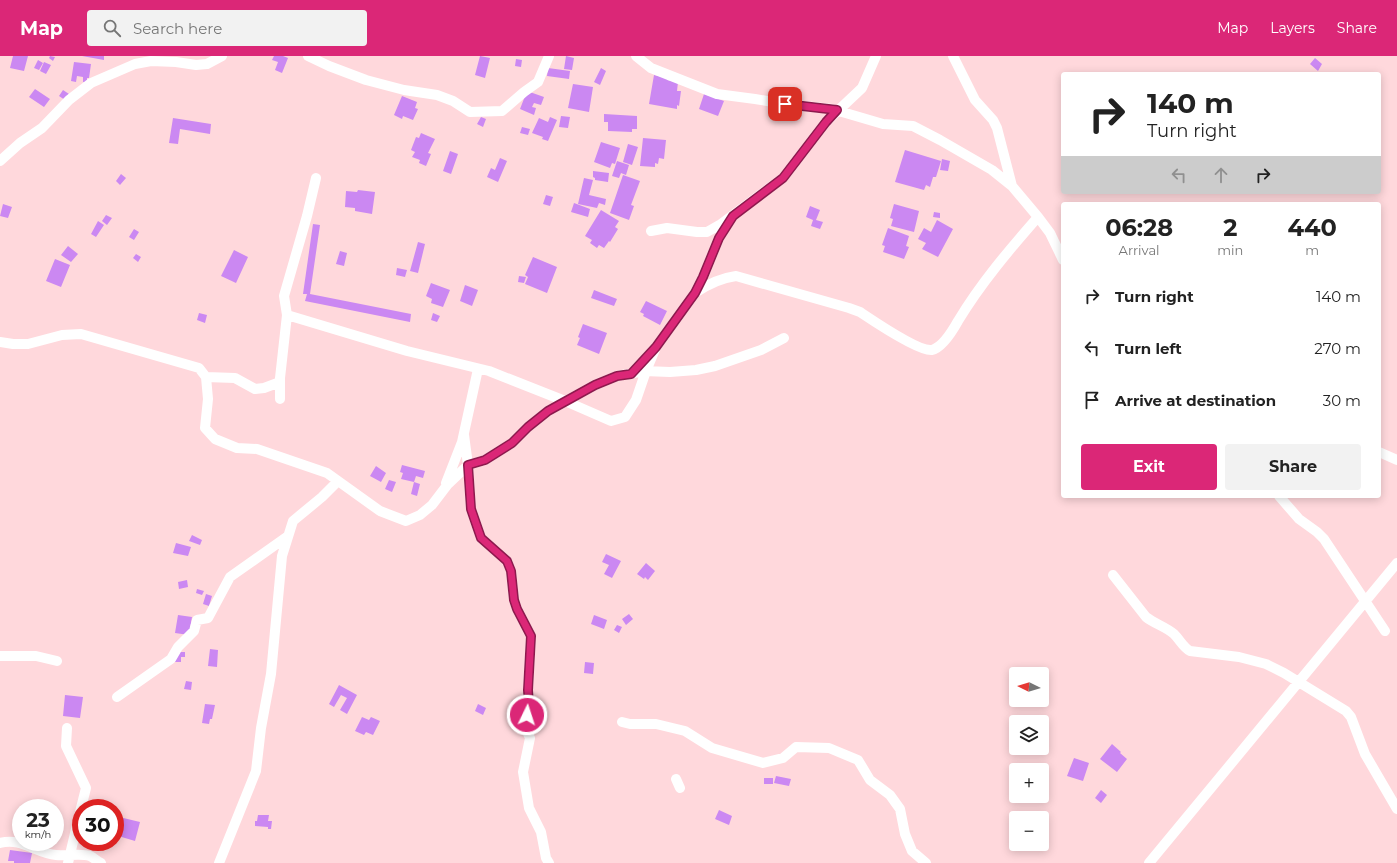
<!DOCTYPE html>
<meta charset="utf-8">
<style>
body{margin:0;font-family:Montserrat,sans-serif;background:#f2f2f2;color:#222;height:100vh;display:flex;flex-direction:column;font-size:15px;white-space:nowrap}
*{box-sizing:border-box;margin:0}
p{font-size:13px;color:#767676}
.icon{flex:none;width:22px;height:22px;fill:none;stroke:currentColor;stroke-width:2;stroke-linecap:round;stroke-linejoin:round}
.map{position:relative;flex:1;overflow:hidden}
.panel{position:absolute;left:1061px;top:146px;width:320px;height:296px;display:flex;flex-direction:column;background:#fff;border-radius:4px;box-shadow:0 2px 10px #0003}
.panel>*{flex:none}
.top-card{position:absolute;left:1061px;top:16px;width:320px;height:122px;border-radius:4px;box-shadow:0 2px 10px #0003;background:#fff;color:#222;overflow:hidden}
.needle{width:26px;rotate:275deg}
.controls{position:absolute;left:1009px;top:611px;display:grid;gap:8px}
.controls a{display:grid;place-items:center;width:40px;height:40px;border-radius:4px;background:#fff;box-shadow:0 2px 10px #0003;font-size:20px}
.speed{position:absolute;left:12px;top:743px;display:flex;gap:8px;font-size:20px;font-weight:700;text-align:center}
.speed>*{display:grid;place-content:center;width:52px;height:52px;border-radius:50%;background:#fff;box-shadow:0 2px 10px #0003;line-height:1}
.speed small{font-size:10px;font-weight:400}
.speed .limit{border:6px solid #d22;background:#fff;color:#111}
.pin{position:absolute;display:grid;place-items:center;width:34px;height:34px;color:#fff;margin:-17px;border-radius:8px;box-shadow:0 2px 6px #0006}
.me{position:absolute;width:44px;margin:-22px;rotate:4deg;stroke-linejoin:round;filter:drop-shadow(0 0 3px #0008)}
.turn{display:flex;align-items:center;gap:14px;height:84px;padding:0 20px;font-size:18px}
.turn .icon{width:52px;height:52px;stroke-width:2.5}
.turn b{display:block;font-size:28px;line-height:34px}
.lanes{display:flex;align-items:center;height:38px;padding:0 20px;background:#0003;justify-content:center;gap:20px;direction:ltr}
.lanes .off{opacity:.35}
.eta{display:flex;justify-content:space-evenly;align-items:center;height:68px;text-align:center}
.eta b{font-size:24px;font-weight:700;line-height:28px}
.primary-button{display:flex;gap:8px;margin-top:auto;padding:8px 20px}
.primary-button a{flex:1;height:46px;border-radius:4px;background:#db2777;color:#fff;font-size:16px;font-weight:700;line-height:46px;text-align:center}
.primary-button a+a{background:#f2f2f2;color:#222}
ul{padding:0;list-style:none}
li{display:flex;align-items:center;gap:12px;height:52px;padding:0 20px}
li div{flex:1}
li b{display:block;font-size:15px}
li em{font-style:normal}
header{display:flex;align-items:center;gap:24px;box-sizing:border-box;height:56px;padding:0 20px;background:#db2777;color:#fff}
header strong{font-size:19px}
nav{display:flex;gap:22px;margin-inline-start:auto;font-size:14px}
.search{width:280px;height:36px;background:#f2f2f2;display:flex;align-items:center;gap:10px;box-sizing:border-box;padding:0 14px;border-radius:4px;color:#767676;font-size:15px}
.map>svg:first-child{display:block}
</style>
<header>
<strong>Map</strong>
<div class="search"><svg class="icon" aria-label="search" viewBox="0 0 24 24"><circle cx="10" cy="10" r="6"/><path d="M15 15l6 6"/></svg>Search here</div>
<nav><a>Map</a><a>Layers</a><a>Share</a></nav>
</header>
<div class="map">
<svg width="1397" height="807" viewBox="0 0 1397 807">
<rect width="100%" height="100%" fill="#ffd8dc"/>
<!-- building -->
<path fill="#cb88f2" d="M13,0H28L24,15L10,12Z
M50,0L55,1L53,5L49,2Z
M82,0H104V4Z
M274,0H283L288,2L282,17L275,14L278,6L272,4Z
M480,0L490,2L485,22L475,19Z
M566,0L574,2L572,14L564,13Z
M1315,2L1322,8L1318,15L1310,8Z
M516,3L522,4L521,11L515,10Z
M38,4L43,7L39,14L34,12Z
M44,6L51,9L46,18L40,15Z
M74,6L91,8L89,22H87V26H83V21L77,20L76,26L71,25Z
M548,12L570,15L569,23L547,20Z
M601,12L606,15L600,29L594,26Z
M654,19L667,22V24L678,26L677,35H681L679,50L677,49V53L649,48Z
M573,28L593,31L589,56L568,52Z
M35,33L50,43L44,51L29,41Z
M63,34L69,38L65,44L59,40Z
M527,35L544,41L541,49L534,47L532,51L536,52L534,59L520,53Z
M704,38L724,45L718,60L699,53Z
M402,40L417,46L415,52L418,53L413,64L403,60L402,63L394,59Z
M604,58L637,60V73H632V76L608,75V66H604Z
M561,60L570,61L568,72L559,71Z
M481,61L486,63L483,71L477,68Z
M550,61L557,64L548,85L542,83L543,81L532,77L539,62L548,66Z
M173,62L211,68L210,78L180,73L178,88L169,87Z
M522,71L530,73L528,79L520,77Z
M421,77L435,83L428,97L431,98L426,110L419,107L420,104L412,101L415,96L411,94L416,81L419,82Z
M643,82L666,84L664,103L659,102L658,108L655,107V111L640,110Z
M601,86L620,92L615,108L612,107L610,112L594,106Z
M628,88L638,91L632,109L623,106Z
M905,94L941,105L936,121H933L930,131L926,129L924,134L895,126Z
M450,95L458,98L451,118L443,115Z
M500,102L507,105L498,126L487,121L491,112L495,114Z
M942,103L950,105L948,115L940,114Z
M617,105L629,109L626,119L621,117L619,122L612,120Z
M593,115L609,117L608,126L595,124V122L593,121Z
M121,118L126,122L120,129L116,125Z
M623,119L640,125L631,149L634,150L629,164L610,157Z
M584,122L593,124L589,139L606,143L605,149L599,147L597,152L578,148Z
M358,134L375,136L372,158L355,155V152L345,151L346,135L357,136Z
M546,139L553,141L550,150L543,148Z
M574,147L590,153L588,161L571,156Z
M3,148L12,151L8,162L0,160Z
M894,148L919,155L914,176L891,170L893,163L890,162Z
M810,150L820,154L816,164L823,166L820,173L811,170L813,164L806,161Z
M601,154L619,165L615,171L618,173L610,186L609,185L604,192L599,189L597,192L590,187L592,184L585,180Z
M934,156L940,157V162L933,161Z
M106,159L112,162L107,169L102,165Z
M937,164L953,173L938,201L922,193L926,187L918,183L924,172L931,176Z
M98,165L104,169L96,181L91,178Z
M313,168L320,169L310,238L411,258L410,266L305,245L307,238H303Z
M888,172L909,180L906,190L909,191L904,203L883,196L885,190L882,189Z
M134,173L139,176L134,184L129,181Z
M418,186L425,188L418,217L410,215Z
M68,190L78,198L71,206L61,199Z
M234,194L248,201L236,227L221,220Z
M340,195L347,197L344,210L336,208Z
M136,198L141,201L138,206L133,202Z
M533,201L557,211L547,237L525,228L528,221L525,219Z
M55,203L70,209L61,231L46,225Z
M397,212L407,214L405,221L396,219Z
M519,220L526,221L524,227L518,226Z
M431,227L450,234L443,251L431,247L432,243L426,240Z
M465,229L478,234L472,250L460,245Z
M594,234L617,243L614,250L591,242Z
M646,245L667,255L660,269L643,260L644,258L640,256Z
M199,257L207,259L205,267L197,264Z
M433,257L440,260L437,266L431,264Z
M583,268L607,277L599,298L577,289L580,282L578,281Z
M402,409L425,415L423,422L416,420L414,426L401,423L403,417L400,416Z
M376,410L386,417L381,426L370,420Z
M389,424L396,426L392,436L385,433Z
M414,426L420,428L417,440L411,438Z
M192,479L202,484L200,489L189,485Z
M176,487L191,491L188,500L173,497Z
M606,498L621,505L612,522L604,518L609,509L602,506Z
M646,507L655,515L648,524L645,521L644,523L637,518Z
M187,524L188,531L179,533L178,526Z
M197,533L204,535L202,539L196,537Z
M206,538L212,540L209,550L203,548Z
M629,558L633,563L626,569L622,563Z
M178,559L192,561L189,579L175,577Z
M594,559L607,564L604,573L591,568Z
M617,569L622,571L619,577L614,574Z
M210,593L218,594L217,611L208,610Z
M175,596H185V601H181V606H175Z
M585,606L594,607L593,618L584,617Z
M186,625L192,626L191,634L184,633Z
M339,629L357,639L347,658L340,654L347,642L341,639L334,651L329,648Z
M65,639L83,641L80,662L63,660Z
M205,648L215,649L212,663H210L209,668L202,667Z
M478,648L486,652L483,659L475,655Z
M362,661L369,664L371,661L380,665L373,679L366,676L364,679L355,675Z
M1112,688L1121,696L1120,697L1127,703L1117,716L1100,703Z
M1074,702L1089,707L1083,725L1067,720Z
M776,720L791,723L789,730L774,727Z
M764,722H773V728H764Z
M1101,734L1107,739L1101,747L1095,742Z
M719,754L732,760L729,769L715,763Z
M258,759H269L268,765H272L271,773H268V771L255,770V765H257Z
M115,760L140,766L135,785L115,779Z
M55,764L63,765L62,774H57L56,785H55Z
M10,794L32,797L30,807H14V805H8Z"/>
<g fill="none" stroke-linecap="round" stroke-linejoin="round">
<!-- minor -->
<path stroke="#fff" stroke-width="10" d="M308,0L329,10L366,24L404,34L437,39L453,45L470,56L502,55L524,36L538,26L549,0
M636,0L651,12L717,38L755,43L785,48L832,53L883,68L913,70L940,84L992,114L1012,130
M953,0L975,44L993,64L997,72L1012,130L1038,161L1050,177L1063,204
M0,105L20,87L42,72L69,44L91,27L135,8L151,5L176,6L196,9L207,8L222,0
M651,175L667,172L697,176H707L721,168L783,122L826,66L862,32L876,0
M695,237C708,228 721,222 736,220L849,252L860,256C872,264 919,296 932,294C943,291 953,274 958,265C981,227 1009,194 1038,161
M287,259L407,295L489,315L565,345L611,365L625,361L636,344L646,315L656,291
M0,286L13,288H28L62,279L81,278L199,312L206,321L208,343L205,372L215,383L237,392L257,393L327,417L380,455L406,465L420,459L432,449L448,428L468,409L485,404L512,387L528,371L548,355L595,329L617,320L644,315L670,316L696,314L715,310L761,294L784,282
M631,318L656,291L695,237L703,221L719,182L730,164
M206,321L235,322L255,333L264,332L280,326
M280,343V322L287,259L284,240L307,160L316,122
M464,379L468,409L471,453L481,482L507,505L511,515L514,544L517,553L531,580L528,634L529,649L524,669L530,682L523,716L529,752L541,776L546,802L549,807
M1379,396L1397,404
M446,427L462,386L478,313
M1279,440L1299,463L1317,476L1324,483L1385,575
M1113,519L1146,561C1155,568 1166,571 1174,578C1180,584 1183,591 1190,595L1239,601L1266,608L1284,617L1346,655L1351,661L1365,698L1397,753
M0,600H36L57,605
M117,641L171,603L178,591L194,575L197,564L208,562L230,521L288,480
M622,666L630,668H656L685,675L712,692L763,707L783,702L796,691L829,692L858,704L870,724L890,739L900,753L905,778L912,795L926,807
M67,672L66,690L86,732L81,752
M676,723L680,732
M0,787C21,781 36,797 56,799C66,800 82,797 90,800C94,802 97,805 101,807
M68,807L81,752
M219,807L256,715L261,672L271,618L282,500L293,465L322,441L338,425
M1149,807L1397,507"/>
</g>
<g fill="none" stroke-linecap="round" stroke-linejoin="round">
<!-- route casing -->
<g stroke="#8e194d" stroke-width="10">
<path id="route" d="M527,659L529,649L528,634L531,580L517,553L514,544L511,515L507,505L481,482L471,453L468,409L485,404L512,387L528,371L548,355L595,329L617,320L631,318L656,291L695,237L703,221L719,182L733,160L783,122L826,66L837,54L785,48"/>
</g>
<!-- route -->
<use href="#route" stroke="#db2777" stroke-width="7"/>
</g>
</svg>
<div class="controls">
<a><svg class="needle" viewBox="-14 -14 28 28"><path d="M0-13l5 13h-10z" fill="#e53935"/><path d="M0 13l5-13h-10z" fill="#767676"/></svg></a>
<a><svg class="icon" aria-label="layers" viewBox="0 0 24 24"><path d="M12 4l9 5-9 5-9-5zM3 14l9 5 9-5"/></svg></a>
<a>+</a>
<a>−</a>
</div>
<div class="speed"><div>23<small>km/h</small></div><div class="limit">30</div></div>
<div class="pin" style="left:785px;top:48px;background:#d93025"><svg class="icon" aria-label="arrive" viewBox="0 0 24 24"><path d="M6 21V4h12l-3 4 3 4H6"/></svg></div>
<svg class="me" style="left:527px;top:659px" viewBox="-20 -20 40 40"><circle r="17" fill="#db2777" stroke="#fff" stroke-width="3"/><path d="M0-11L8 9 0 5-8 9z" fill="#fff"/></svg>
<div class="top-card">
<div class="turn"><svg class="icon" aria-label="right" viewBox="0 0 24 24"><path d="M7 20v-9h11M14 6l5 5-5 5"/></svg><div><b>140 m</b>Turn right</div></div>
<div class="lanes"><svg class="icon off" aria-label="left" viewBox="0 0 24 24"><path d="M17 20v-9H6M10 6l-5 5 5 5"/></svg><svg class="icon off" aria-label="ahead" viewBox="0 0 24 24"><path d="M12 20V5M6 11l6-6 6 6"/></svg><svg class="icon" aria-label="right" viewBox="0 0 24 24"><path d="M7 20v-9h11M14 6l5 5-5 5"/></svg></div>
</div>
<section class="panel">
<div class="eta">
<div><b>06:28</b><p>Arrival</p></div>
<div><b>2</b><p>min</p></div>
<div><b>440</b><p>m</p></div>
</div>
<ul>
<li><svg class="icon" aria-label="right" viewBox="0 0 24 24"><path d="M7 20v-9h11M14 6l5 5-5 5"/></svg><div><b>Turn right</b></div><em>140 m</em></li>
<li><svg class="icon" aria-label="left" viewBox="0 0 24 24"><path d="M17 20v-9H6M10 6l-5 5 5 5"/></svg><div><b>Turn left</b></div><em>270 m</em></li>
<li><svg class="icon" aria-label="arrive" viewBox="0 0 24 24"><path d="M6 21V4h12l-3 4 3 4H6"/></svg><div><b>Arrive at destination</b></div><em>30 m</em></li>
</ul>
<div class="primary-button"><a>Exit</a><a>Share</a></div>
</section>
</div>
